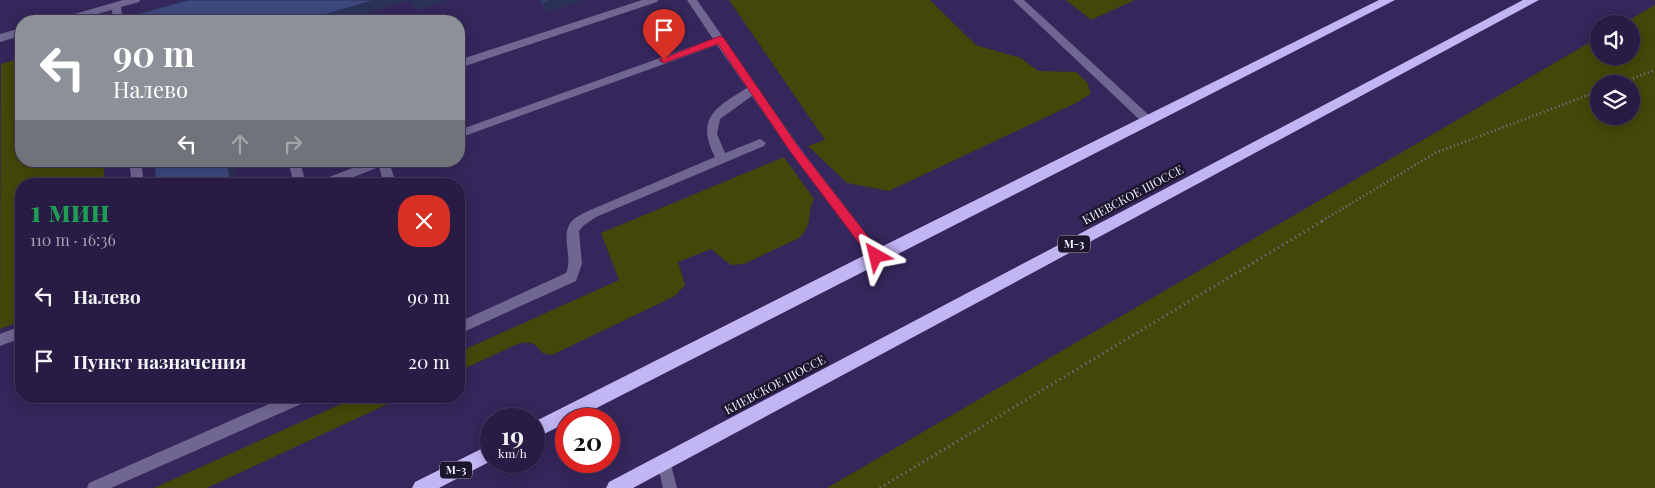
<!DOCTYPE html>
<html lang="ru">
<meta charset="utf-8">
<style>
body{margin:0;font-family:"Playfair Display",serif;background:#30254b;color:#f1f3f6;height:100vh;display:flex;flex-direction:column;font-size:19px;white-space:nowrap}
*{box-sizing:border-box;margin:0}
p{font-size:16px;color:#a5a1b2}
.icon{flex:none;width:28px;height:28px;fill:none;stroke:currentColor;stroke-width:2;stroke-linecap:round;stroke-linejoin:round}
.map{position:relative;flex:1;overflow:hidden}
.drawer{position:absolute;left:15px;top:178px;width:450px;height:225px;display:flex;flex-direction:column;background:#281c44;border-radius:20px;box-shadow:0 2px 12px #0003,0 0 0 1px #443a5d}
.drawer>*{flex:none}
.banner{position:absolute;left:15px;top:15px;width:450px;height:152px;border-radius:20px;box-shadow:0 2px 12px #0003,0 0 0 1px #443a5d;background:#8c9099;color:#fff;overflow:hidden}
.buttons{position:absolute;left:1590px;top:15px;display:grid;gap:10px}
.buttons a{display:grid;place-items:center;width:50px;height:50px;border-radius:50%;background:#281c44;box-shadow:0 2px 12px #0003,0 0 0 1px #443a5d;font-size:25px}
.speed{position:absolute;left:480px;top:408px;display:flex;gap:10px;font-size:25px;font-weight:700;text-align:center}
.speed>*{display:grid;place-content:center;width:65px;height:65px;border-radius:50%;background:#281c44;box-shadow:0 2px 12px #0003,0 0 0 1px #443a5d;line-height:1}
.speed small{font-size:12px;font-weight:400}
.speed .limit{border:8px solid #d22;background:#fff;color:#111}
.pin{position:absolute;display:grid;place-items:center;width:42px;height:42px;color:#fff;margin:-51px -21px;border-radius:50% 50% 50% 0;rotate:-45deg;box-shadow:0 0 5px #0007}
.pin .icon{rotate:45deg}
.me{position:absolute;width:55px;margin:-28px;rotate:323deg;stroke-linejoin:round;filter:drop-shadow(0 0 4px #0008)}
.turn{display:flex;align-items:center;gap:18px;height:105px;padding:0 15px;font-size:22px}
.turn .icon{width:65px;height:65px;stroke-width:2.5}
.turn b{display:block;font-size:35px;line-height:42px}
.lanes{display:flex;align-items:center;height:48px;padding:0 15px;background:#0003;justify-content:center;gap:25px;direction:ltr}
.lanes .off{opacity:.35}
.round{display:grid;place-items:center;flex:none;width:52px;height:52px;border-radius:20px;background:#30254b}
.summary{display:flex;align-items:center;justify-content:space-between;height:85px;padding:0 15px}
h1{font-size:30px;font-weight:700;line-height:38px;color:#1e9e55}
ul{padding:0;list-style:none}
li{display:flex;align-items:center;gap:15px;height:65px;padding:0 15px}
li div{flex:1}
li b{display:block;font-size:19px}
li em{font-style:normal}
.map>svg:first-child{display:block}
</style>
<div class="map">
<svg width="1655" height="488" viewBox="0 0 1655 488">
<rect width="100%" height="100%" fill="#35265b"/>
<!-- green -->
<path fill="#434709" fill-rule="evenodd" d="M729,0H930L976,45L1021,58L1038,71L1076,72L1087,82L1091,94L1076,103L889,191L847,183L808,146L825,140Z
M1066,0H1135L1091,20Z
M1655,5V488H827L1599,37V56H1631V24H1622ZM1599,84H1631V116H1599Z
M21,58V161H103L105,184H21V321L0,329L1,64Z
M784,157L814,199C806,214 814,225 799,238L744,264L731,265L711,249L678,262L685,285L675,296L552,355L542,353C536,343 531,342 520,343L459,371V352L619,280L601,233Z
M359,396H405L207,488H154Z"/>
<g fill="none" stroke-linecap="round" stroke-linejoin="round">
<!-- path-far1 -->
<path stroke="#80769b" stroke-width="2.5" stroke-dasharray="1 3" stroke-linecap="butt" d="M1618,84L1655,70
M1322,221L1435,153L1599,91"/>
<!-- path -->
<path stroke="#80769b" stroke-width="3" stroke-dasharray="1 4" stroke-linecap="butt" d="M880,488L1324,220"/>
<!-- minor -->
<path fill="#6f6691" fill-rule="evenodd" d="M123,0H140L139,2L121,7L123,21H113L112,10L72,21H56L57,19Z
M642,0H658L657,2L459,68V60Z
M687,0H697L800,148L880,252L882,256L880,260H872L792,154L752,96L720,119L717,134L725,153L760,139L766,143L764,146L596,217L583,226L579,231L582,264L576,281L459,334V322L566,273C574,256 558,233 574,219C578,216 583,213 588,211L715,157C695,118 716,107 747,88L717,45L459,138V130L713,39Z
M1013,0H1024L1151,117L1153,120L1151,123H1143Z
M21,28V36L0,42V34Z
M129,161H141L144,184H132Z
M288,161H300L306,184H294Z
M370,161H389L396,184H384L379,167L336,184H317L319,181Z
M21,326V338L0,346V334Z
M287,396H310L308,401L111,488H87L89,483Z
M664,455L669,457L677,488H663L657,462L659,457Z"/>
<!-- highway -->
<path fill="#c1b5f4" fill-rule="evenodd" d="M1379,0H1395L575,419H566V423L534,439V422L871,252Z
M1523,0H1539L633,488H606L609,482Z
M491,444V461L439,488H412L415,482Z"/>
</g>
<!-- wall -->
<path fill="#343e6c" d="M540,0H584L546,12Z"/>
<!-- shaded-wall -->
<path fill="#2b3258" d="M375,0H412L341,21H303Z
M413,0H449L416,10L411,1Z
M551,0H584L546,12L543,3Z
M227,161H233L237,184H231Z"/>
<!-- building -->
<path fill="#3d487e" stroke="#2b3258" d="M188,0H375L303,21H138V14Z
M542,0H551L543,3Z
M154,161H227L231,184H156Z"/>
<!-- route -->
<path fill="#e11d48" stroke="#92132f" d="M720,36L723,37L799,148L880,252V259H871L792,154L718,44L664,63L659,60Z"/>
<g text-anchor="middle" stroke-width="5" stroke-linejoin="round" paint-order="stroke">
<!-- shield labels -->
<g fill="#1b152d" stroke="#b0adbd" stroke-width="1">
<rect x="1058" y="235.5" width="32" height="17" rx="4"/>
<rect x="440" y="461.5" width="32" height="17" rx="4"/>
</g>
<g font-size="11" font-weight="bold" fill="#f0eefb">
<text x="1074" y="248">М-3</text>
<text x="456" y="474">М-3</text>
</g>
<!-- street labels -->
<g font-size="12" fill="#f0eefb" stroke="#1b152d">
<text transform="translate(1133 195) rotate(-28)" y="4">КИЕВСКОЕ ШОССЕ</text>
<text transform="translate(775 385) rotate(-28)" y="4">КИЕВСКОЕ ШОССЕ</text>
</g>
</g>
</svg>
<div class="buttons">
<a><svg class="icon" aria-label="sound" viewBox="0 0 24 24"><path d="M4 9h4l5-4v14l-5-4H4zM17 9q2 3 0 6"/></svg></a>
<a><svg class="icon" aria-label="layers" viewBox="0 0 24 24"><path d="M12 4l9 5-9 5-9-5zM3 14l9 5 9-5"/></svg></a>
</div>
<div class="speed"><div>19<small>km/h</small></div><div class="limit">20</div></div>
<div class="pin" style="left:664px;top:60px;background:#d93025"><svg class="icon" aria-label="arrive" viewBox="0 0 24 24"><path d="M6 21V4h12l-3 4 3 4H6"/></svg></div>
<svg class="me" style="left:876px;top:256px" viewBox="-20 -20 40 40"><path d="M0-17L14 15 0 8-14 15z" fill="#e11d48" stroke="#fff" stroke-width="4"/></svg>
<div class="banner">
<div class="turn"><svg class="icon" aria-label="left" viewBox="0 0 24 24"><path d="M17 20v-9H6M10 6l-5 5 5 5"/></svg><div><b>90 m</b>Налево</div></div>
<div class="lanes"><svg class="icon" aria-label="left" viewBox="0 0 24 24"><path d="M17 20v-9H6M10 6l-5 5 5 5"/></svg><svg class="icon off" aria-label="ahead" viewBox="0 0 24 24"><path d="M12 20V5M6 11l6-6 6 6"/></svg><svg class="icon off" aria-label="right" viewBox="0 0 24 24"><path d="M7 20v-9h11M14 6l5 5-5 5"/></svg></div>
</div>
<section class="drawer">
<div class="summary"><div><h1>1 мин</h1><p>110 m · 16:36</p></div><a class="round" style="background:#d93025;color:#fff"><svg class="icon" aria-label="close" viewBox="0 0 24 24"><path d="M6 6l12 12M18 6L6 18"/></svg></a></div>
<ul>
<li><svg class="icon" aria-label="left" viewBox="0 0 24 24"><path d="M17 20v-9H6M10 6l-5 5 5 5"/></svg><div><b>Налево</b></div><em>90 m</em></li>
<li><svg class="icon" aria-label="arrive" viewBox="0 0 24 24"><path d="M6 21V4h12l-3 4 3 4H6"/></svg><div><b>Пункт назначения</b></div><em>20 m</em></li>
</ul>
</section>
</div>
